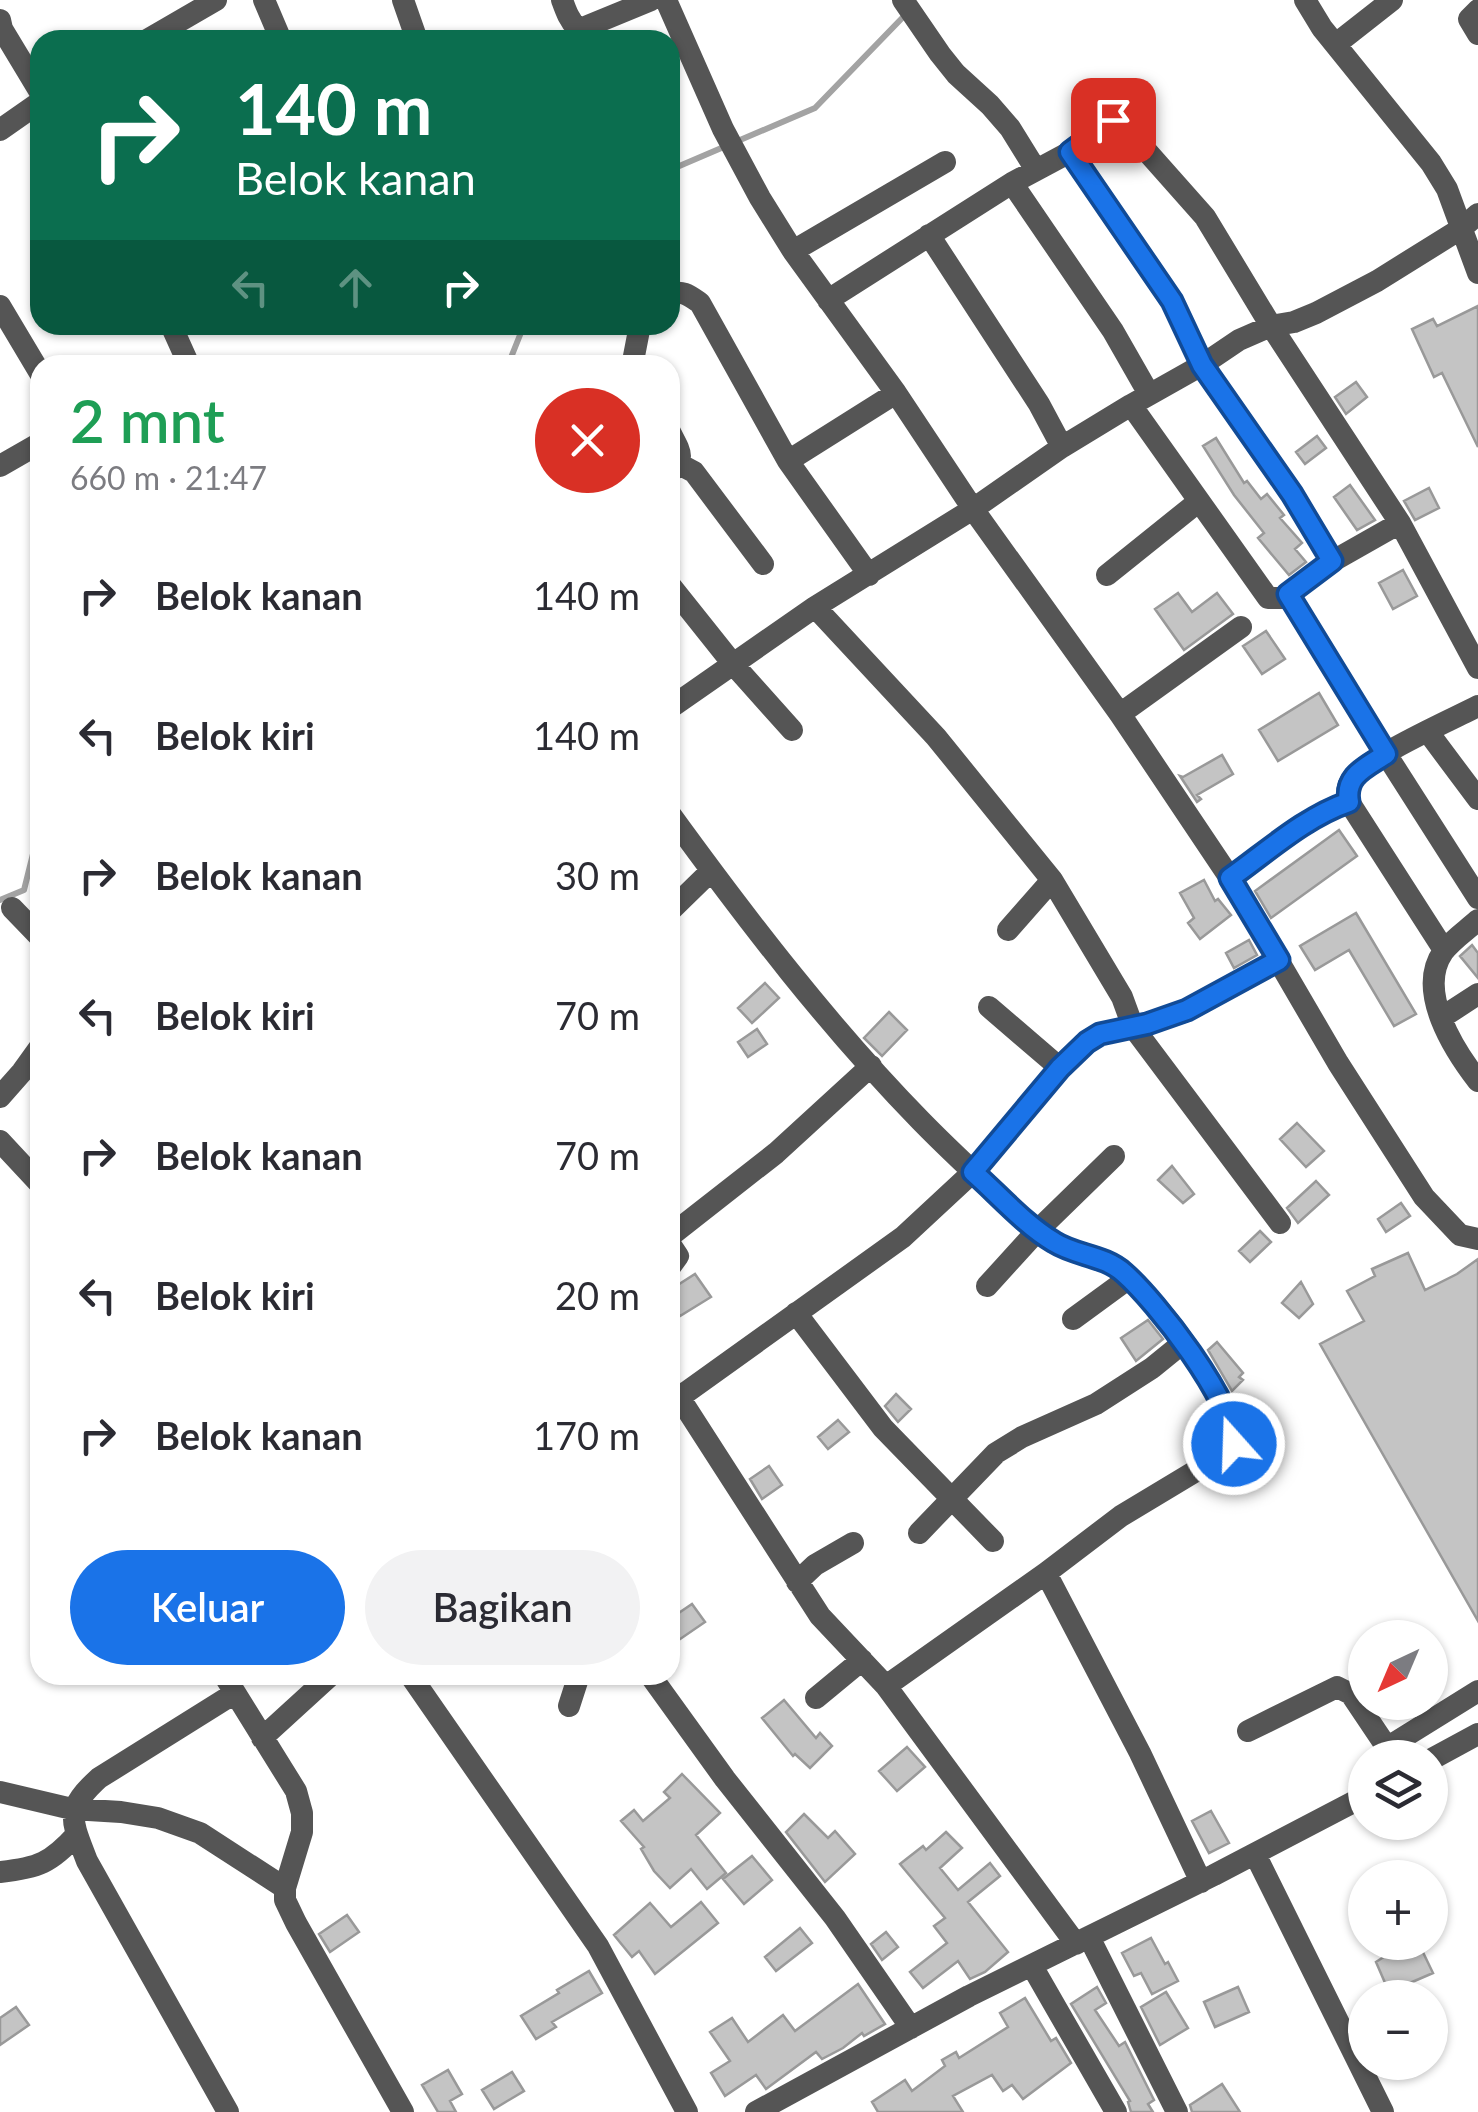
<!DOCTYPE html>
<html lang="id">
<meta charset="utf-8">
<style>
body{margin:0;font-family:Lato,sans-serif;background:#f2f2f3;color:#2b2b33;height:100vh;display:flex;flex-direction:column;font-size:38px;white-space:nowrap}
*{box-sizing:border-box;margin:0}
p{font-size:32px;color:#7c7c81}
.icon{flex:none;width:55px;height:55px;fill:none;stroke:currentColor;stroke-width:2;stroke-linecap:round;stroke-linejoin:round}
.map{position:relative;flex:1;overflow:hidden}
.details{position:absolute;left:30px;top:355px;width:650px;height:1330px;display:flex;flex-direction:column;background:#fff;border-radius:30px;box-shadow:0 2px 8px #0004}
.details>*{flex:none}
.guide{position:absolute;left:30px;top:30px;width:650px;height:305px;border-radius:30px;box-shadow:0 2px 8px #0004;background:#0b6e4f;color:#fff;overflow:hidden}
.needle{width:65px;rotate:224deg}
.fabs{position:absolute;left:1348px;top:1620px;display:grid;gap:20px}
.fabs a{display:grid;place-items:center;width:100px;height:100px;border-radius:50%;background:#fff;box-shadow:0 2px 8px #0004;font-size:50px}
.pin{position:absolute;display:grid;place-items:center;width:85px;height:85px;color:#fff;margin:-42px;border-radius:20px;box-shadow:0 5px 15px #0006}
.me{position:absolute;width:110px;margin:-55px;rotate:340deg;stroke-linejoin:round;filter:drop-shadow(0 0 8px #0008)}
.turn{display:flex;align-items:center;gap:35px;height:210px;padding:0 40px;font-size:45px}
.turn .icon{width:130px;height:130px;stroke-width:2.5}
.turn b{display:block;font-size:70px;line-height:85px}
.lanes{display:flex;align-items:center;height:95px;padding:0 40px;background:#0003;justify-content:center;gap:50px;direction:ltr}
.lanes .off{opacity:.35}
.round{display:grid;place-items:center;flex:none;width:105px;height:105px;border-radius:52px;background:#f2f2f3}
.summary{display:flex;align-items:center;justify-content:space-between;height:170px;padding:0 40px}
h1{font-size:60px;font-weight:600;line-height:75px;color:#1e9e55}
.primary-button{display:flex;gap:20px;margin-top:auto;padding:20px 40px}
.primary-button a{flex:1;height:115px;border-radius:60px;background:#1a73e8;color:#fff;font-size:40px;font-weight:600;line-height:115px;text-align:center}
.primary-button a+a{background:#f2f2f3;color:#2b2b33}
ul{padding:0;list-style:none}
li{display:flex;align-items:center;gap:30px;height:140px;padding:0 40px}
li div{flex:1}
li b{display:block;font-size:38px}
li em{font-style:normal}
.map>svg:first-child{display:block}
</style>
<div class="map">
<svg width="1478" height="2112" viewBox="0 0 1478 2112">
<rect width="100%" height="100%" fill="#fff"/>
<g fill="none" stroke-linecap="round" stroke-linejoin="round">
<!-- stream -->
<path stroke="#a3a3a3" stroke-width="6" d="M670,170L815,108L906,14
M508,365L524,325
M0,900L24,890L40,826"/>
</g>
<!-- building -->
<path fill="#c4c4c4" stroke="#999" stroke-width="2.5" d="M1478,306V447L1442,373L1434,377L1412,329L1433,319L1437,326Z
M1356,382L1367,397L1346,414L1335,397Z
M1317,436L1326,448L1305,464L1296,452Z
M1216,438L1244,483L1247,481L1261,499L1267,494L1284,515L1280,518L1302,543L1295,549L1306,562L1289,575L1258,538L1264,533L1234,495L1203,446Z
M1350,485L1375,520L1357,530L1334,497Z
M1429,488L1439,508L1415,520L1404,501Z
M1403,570L1417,596L1393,609L1379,583Z
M1178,593L1192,612L1217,593L1233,614L1184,650L1155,609Z
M1266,631L1285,659L1262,674L1243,646Z
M1319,693L1338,725L1278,761L1259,730Z
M1222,755L1233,774L1197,795L1201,799L1197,802L1180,776L1183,777Z
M1339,830L1357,856L1271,918L1255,891Z
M1204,880L1215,901L1218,899L1231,915L1200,939L1188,923L1194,918L1180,893Z
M1356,913L1416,1014L1394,1026L1349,950L1315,970L1300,946Z
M1249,940L1257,955L1234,968L1226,953Z
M1472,945L1478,953V978L1460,956Z
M765,983L779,998L752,1023L738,1008Z
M889,1012L907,1030L882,1056L864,1038Z
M757,1029L767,1044L748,1057L738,1042Z
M1297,1123L1324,1151L1306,1167L1280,1139Z
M1172,1166L1194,1194L1183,1203L1158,1180Z
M1316,1181L1329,1195L1298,1223L1287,1208Z
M1401,1203L1410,1216L1386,1232L1378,1219Z
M1260,1231L1271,1242L1250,1262L1239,1251Z
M1408,1253L1425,1290L1457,1274L1478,1259V1621L1320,1344L1364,1321L1347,1291L1375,1276L1372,1269Z
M695,1274L711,1297L680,1316L670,1300V1290Z
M1301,1282L1313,1304L1299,1318L1282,1303Z
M1148,1320L1163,1339L1136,1361L1121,1338Z
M1217,1342L1243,1373L1239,1377L1243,1380L1232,1391L1208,1350Z
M896,1394L911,1409L898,1422L885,1406Z
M838,1420L849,1432L828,1449L818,1437Z
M769,1466L782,1485L762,1499L750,1479Z
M692,1604L705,1622L670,1646V1619Z
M784,1700L816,1738L820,1733L832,1746L810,1768L795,1754L793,1756L762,1718Z
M907,1747L925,1767L897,1791L879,1771Z
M682,1774L720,1813L696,1835L726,1873L707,1889L691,1869L670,1888L654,1871L641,1849L644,1847L621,1821L634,1810L643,1821L670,1798L664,1792Z
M1211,1811L1229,1843L1209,1853L1192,1821Z
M804,1814L828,1838L835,1831L855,1854L825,1882L786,1832Z
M946,1832L962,1848L940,1868L958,1890L990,1863L1000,1876L968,1902L1008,1952L985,1972L970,1979L958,1961L923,1988L910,1972L947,1943L934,1926L945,1918L900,1864L923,1846L926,1850Z
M752,1856L772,1880L744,1904L723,1879Z
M701,1902L718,1923L655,1974L639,1951L632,1957L614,1935L650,1903L671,1927Z
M347,1915L359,1932L330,1952L319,1934Z
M800,1928L812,1943L776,1971L765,1957Z
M886,1932L898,1947L882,1960L871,1944Z
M1151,1938L1165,1964L1168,1962L1178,1981L1152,1994L1141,1973L1134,1976L1122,1953Z
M1407,1942H1418L1433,1973L1389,1992L1376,1962Z
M589,1971L602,1993L552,2022L556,2027L536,2039L521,2016L559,1993L557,1990Z
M858,1984L885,2024L864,2036L862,2033L843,2048L822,2059L816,2052L766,2089L756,2075L725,2096L711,2073L730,2061L710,2032L732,2018L748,2042L783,2015L795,2031Z
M1097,1987L1106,2003L1095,2010L1119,2046L1125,2042L1154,2100L1148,2104L1153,2112H1131L1128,2102L1130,2101L1071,2004Z
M1238,1987L1249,2012L1215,2027L1204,2002Z
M1166,1992L1188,2028L1160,2045L1141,2007Z
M1025,1998L1051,2041L1056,2038L1071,2063L1023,2099L1012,2085L1003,2091L992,2075L953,2096L963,2112H878L872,2102L905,2080L912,2091L945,2066L942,2060L956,2052L959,2058L1008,2027L1000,2013Z
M16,2007L29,2025L0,2045V2018Z
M448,2070L462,2094L450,2101L456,2112H438L422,2085Z
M512,2072L524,2091L494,2109L482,2090Z
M1222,2084L1240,2112H1192L1190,2105Z"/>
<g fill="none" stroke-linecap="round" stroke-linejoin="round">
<!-- minor -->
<path stroke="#555" stroke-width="22" d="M264,0L281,40
M403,0L417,40
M562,0C566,11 569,20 577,28H583L651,0
M666,0L723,129L760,198L793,251L896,393L973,509L1120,714L1230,878L1338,1063L1424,1197L1460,1235L1478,1239
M903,0L940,54L956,74L990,105L1010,128L1036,170
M1305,0L1322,28L1431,163L1447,189L1478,273
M1478,10L1469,19L1478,34
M0,20L2,29L40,92
M147,40L216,0
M1336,44L1392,0
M0,130L40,102
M1070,152L1172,301L1202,365L1292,495L1333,561
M1012,183L1113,331L1149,394
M929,235L1039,404L1062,447
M793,251L945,162
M670,295C682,289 690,296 700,303L788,461L869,575
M828,300L1012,183L1070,152L1108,123L1119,120L1205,217L1271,326L1400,523L1478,668
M0,306L40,373
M171,325L189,365
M637,365L634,356L640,325
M1131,405L1268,598H1282L1333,561L1400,523
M670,432C679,450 687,458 670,473
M788,461L896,393
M679,464L694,472L763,564
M0,466L40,443
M1107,575L1198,502
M670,585L733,664L792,730
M1289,595L1386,754L1478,898
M815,607L936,737L1052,880L1122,997L1133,1027L1280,1223
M670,708L815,607L973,509L1062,447L1131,405L1202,365L1239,340L1271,326L1294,322L1316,313L1377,281L1462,228L1478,214
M1120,714L1241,627
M1428,732L1478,799
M670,814C747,920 829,1027 921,1121C958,1159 998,1195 1037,1231C1048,1238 1058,1245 1070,1250C1085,1256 1100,1258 1114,1266C1153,1291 1228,1394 1235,1440L1229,1451L1121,1516L1046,1573L1140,1753L1201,1882
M1230,878C1268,851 1305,817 1349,802
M12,908L40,937
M670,911L711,871
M1478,920C1467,930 1452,940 1443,952C1416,991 1454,1050 1478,1081
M1008,930L1052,880
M1444,950L1349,802C1347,793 1346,787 1352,779C1367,757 1451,720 1478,706
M989,1007L1060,1068
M1441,1018L1478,994
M0,1097L22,1072L40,1047
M0,1141L40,1184
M670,1236L776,1153L871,1066
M670,1244L678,1256L670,1267
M987,1286L1037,1231L1114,1156
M796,1313L883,1428L993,1541
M1073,1319L1129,1278
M670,1388L679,1397L820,1616L886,1686L1076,1944
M670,1404L903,1237L973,1172L1060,1068L1087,1042L1100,1034L1147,1024L1187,1011L1279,960
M919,1533L996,1453L1022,1437L1096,1404L1152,1368L1184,1342
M797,1582L815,1565L853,1543
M224,1675L296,1791L302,1813V1832L285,1888V1900L296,1923L403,2112
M410,1675L598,1946L687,2112
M650,1675L725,1779L835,1918L911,2028
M886,1686L1046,1573
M816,1698L862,1660
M569,1706L579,1675
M1248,1731L1337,1687L1351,1694L1394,1758
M262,1738L331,1675
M1388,1747L1478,1691
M1430,1760L1478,1734
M0,1792L72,1809L121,1812L158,1818L200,1833L285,1888
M1255,1854L1383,2112
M0,1872C38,1868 51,1863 77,1834
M1089,1937L1177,2112
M1032,1966L1116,2112
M228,2112L87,1861C71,1819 64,1810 99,1778L235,1693
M756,2112L969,1996L1214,1875L1365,1796"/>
</g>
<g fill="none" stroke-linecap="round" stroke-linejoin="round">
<!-- route casing -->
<g stroke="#114b97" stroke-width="25">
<path id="route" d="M1113,120L1070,152L1172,301L1202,365L1292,494L1332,561L1288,594L1386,754C1367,767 1344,775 1349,802C1305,817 1268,851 1230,878L1279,960L1187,1010L1147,1024L1100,1034L1087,1042L1060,1068L973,1172C999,1195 1024,1224 1054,1242C1076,1256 1104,1255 1124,1273C1156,1301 1234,1401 1234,1444"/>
</g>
<!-- route -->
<use href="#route" stroke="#1a73e8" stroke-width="18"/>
</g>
</svg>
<div class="fabs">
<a><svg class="needle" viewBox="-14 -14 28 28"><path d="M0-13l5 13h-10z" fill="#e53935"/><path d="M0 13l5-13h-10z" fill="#7c7c81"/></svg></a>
<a><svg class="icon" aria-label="layers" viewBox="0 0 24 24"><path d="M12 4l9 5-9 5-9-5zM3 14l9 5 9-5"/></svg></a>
<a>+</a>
<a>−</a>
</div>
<div class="pin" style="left:1113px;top:120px;background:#d93025"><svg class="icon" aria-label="arrive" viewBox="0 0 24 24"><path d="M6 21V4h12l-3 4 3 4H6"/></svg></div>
<svg class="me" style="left:1234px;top:1444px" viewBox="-20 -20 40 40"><circle r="17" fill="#1a73e8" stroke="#fff" stroke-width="3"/><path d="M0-11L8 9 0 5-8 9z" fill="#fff"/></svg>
<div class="guide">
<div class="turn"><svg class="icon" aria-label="right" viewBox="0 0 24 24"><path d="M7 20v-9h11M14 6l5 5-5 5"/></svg><div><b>140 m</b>Belok kanan</div></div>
<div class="lanes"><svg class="icon off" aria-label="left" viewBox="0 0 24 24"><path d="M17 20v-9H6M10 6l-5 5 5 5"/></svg><svg class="icon off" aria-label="ahead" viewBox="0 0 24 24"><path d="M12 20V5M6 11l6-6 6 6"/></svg><svg class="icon" aria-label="right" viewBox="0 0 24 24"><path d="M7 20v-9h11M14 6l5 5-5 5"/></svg></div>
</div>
<section class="details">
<div class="summary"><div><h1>2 mnt</h1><p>660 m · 21:47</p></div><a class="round" style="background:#d93025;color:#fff"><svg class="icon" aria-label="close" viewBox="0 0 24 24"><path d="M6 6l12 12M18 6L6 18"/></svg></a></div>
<ul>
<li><svg class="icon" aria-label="right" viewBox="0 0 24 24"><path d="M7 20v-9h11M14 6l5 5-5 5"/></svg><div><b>Belok kanan</b></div><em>140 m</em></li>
<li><svg class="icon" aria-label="left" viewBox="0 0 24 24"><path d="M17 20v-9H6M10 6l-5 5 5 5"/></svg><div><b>Belok kiri</b></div><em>140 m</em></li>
<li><svg class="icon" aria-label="right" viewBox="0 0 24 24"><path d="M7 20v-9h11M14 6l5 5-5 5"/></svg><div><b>Belok kanan</b></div><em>30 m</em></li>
<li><svg class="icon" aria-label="left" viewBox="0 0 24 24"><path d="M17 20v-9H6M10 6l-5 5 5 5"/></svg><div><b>Belok kiri</b></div><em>70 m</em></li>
<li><svg class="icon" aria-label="right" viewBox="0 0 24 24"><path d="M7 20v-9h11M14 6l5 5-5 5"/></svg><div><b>Belok kanan</b></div><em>70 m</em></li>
<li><svg class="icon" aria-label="left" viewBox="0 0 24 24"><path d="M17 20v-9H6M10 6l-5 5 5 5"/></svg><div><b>Belok kiri</b></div><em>20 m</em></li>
<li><svg class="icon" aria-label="right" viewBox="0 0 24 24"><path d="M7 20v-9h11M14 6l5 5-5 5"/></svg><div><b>Belok kanan</b></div><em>170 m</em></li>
</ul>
<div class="primary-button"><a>Keluar</a><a>Bagikan</a></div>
</section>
</div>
